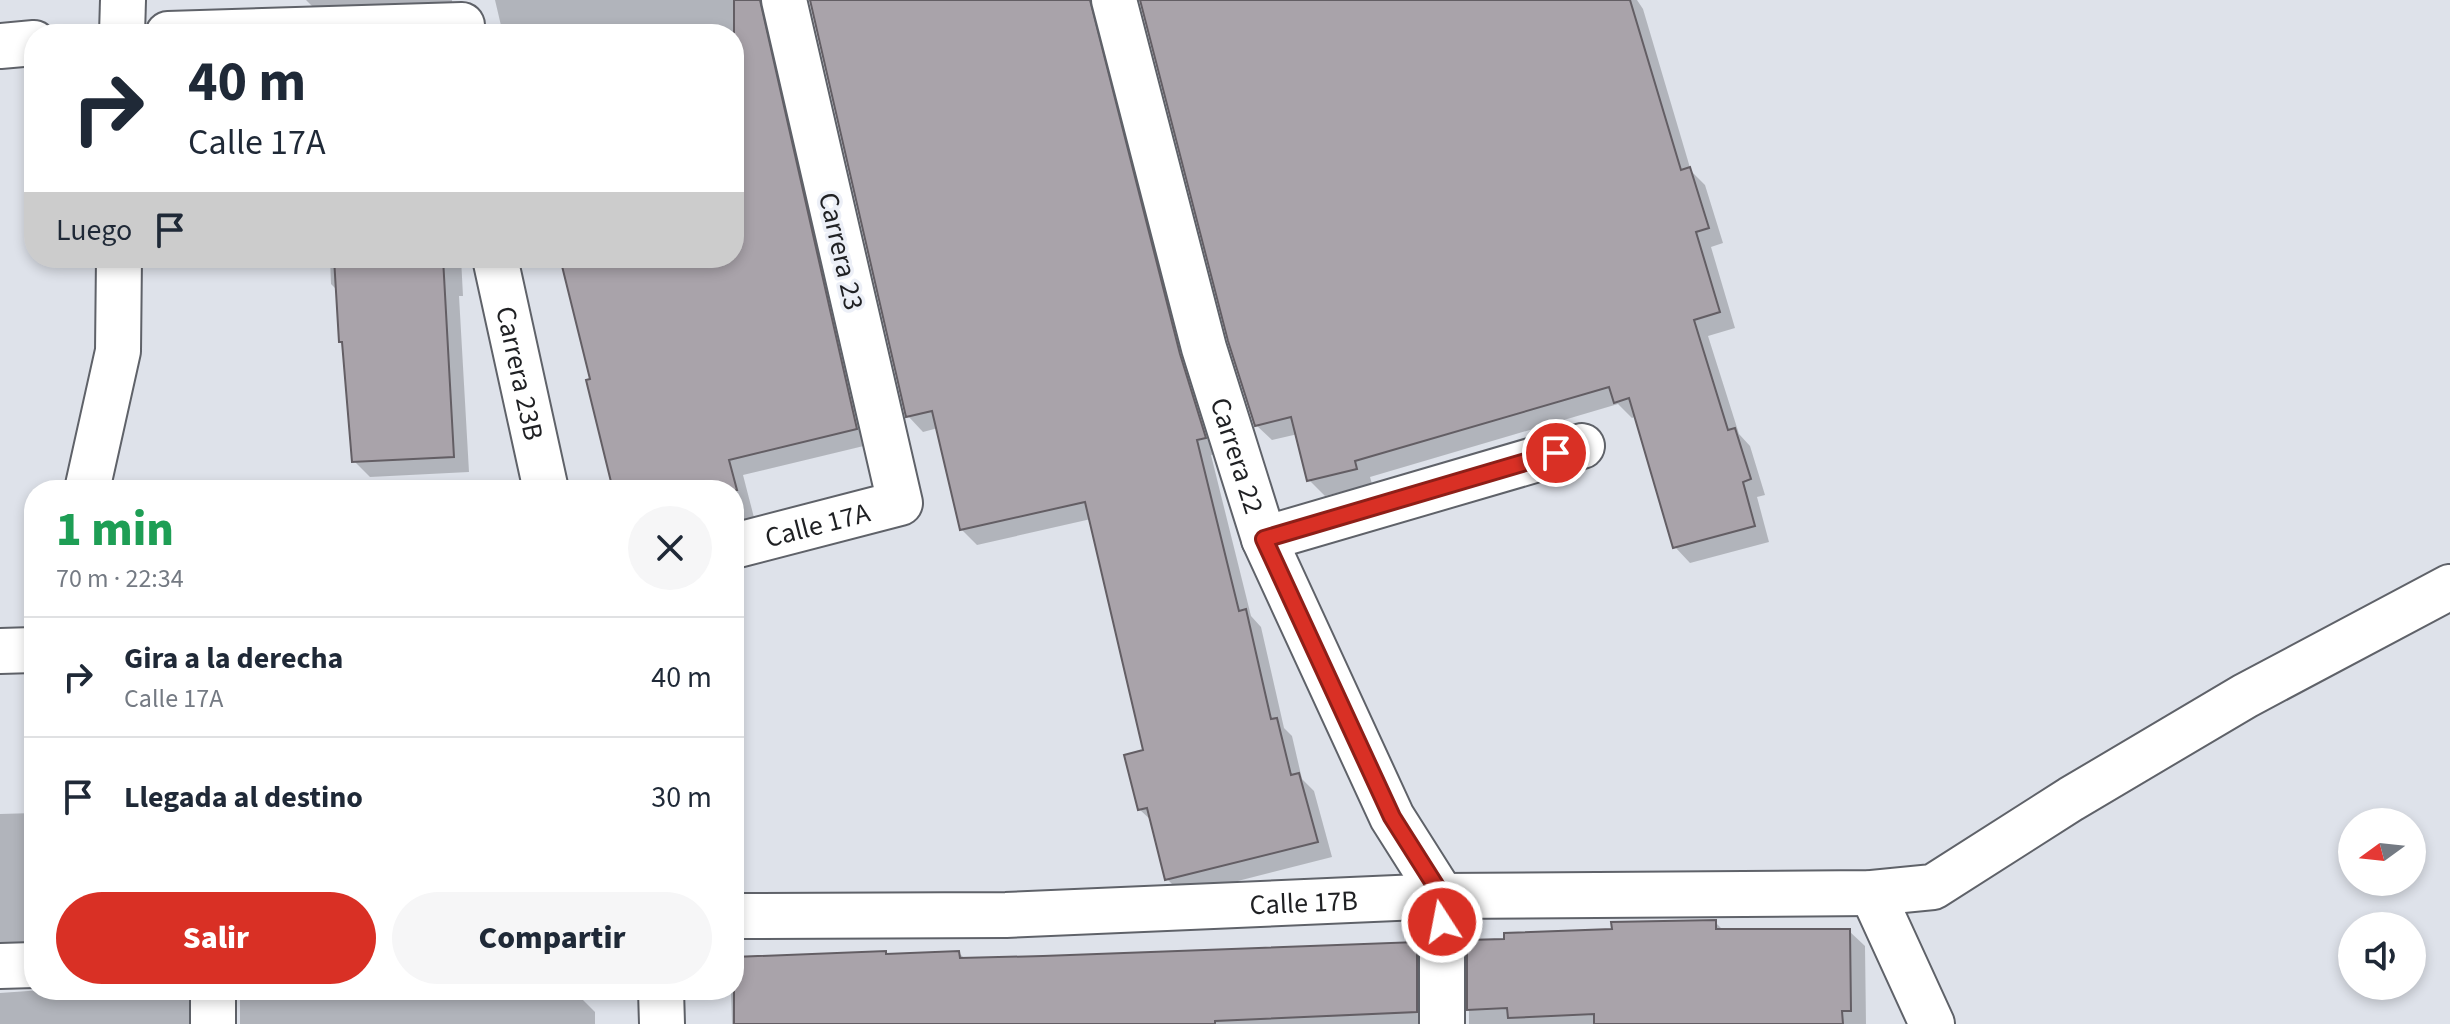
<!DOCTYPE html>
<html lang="es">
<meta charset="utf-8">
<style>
body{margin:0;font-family:"Source Sans 3",sans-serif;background:#f6f6f7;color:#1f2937;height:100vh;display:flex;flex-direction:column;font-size:30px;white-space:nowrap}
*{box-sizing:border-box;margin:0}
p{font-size:26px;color:#747a83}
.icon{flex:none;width:44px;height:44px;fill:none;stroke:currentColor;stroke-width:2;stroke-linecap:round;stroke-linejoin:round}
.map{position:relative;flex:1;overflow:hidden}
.sheet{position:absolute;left:24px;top:480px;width:720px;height:520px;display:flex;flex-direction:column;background:#fff;border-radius:32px;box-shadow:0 4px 12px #0003}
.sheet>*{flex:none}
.top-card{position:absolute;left:24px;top:24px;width:720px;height:244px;border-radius:32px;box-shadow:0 4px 12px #0003;background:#fff;color:#1f2937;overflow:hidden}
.needle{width:52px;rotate:255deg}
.fabs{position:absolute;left:2338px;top:808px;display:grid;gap:16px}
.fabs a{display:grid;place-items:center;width:88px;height:88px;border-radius:50%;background:#fff;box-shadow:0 4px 12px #0003;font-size:40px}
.pin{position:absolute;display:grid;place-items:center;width:68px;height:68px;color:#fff;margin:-34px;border:4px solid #fff;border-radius:50%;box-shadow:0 2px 8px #0007}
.me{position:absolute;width:88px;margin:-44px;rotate:349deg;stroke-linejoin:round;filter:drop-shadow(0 0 6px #0008)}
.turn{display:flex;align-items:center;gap:28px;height:168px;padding:0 32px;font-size:36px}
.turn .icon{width:104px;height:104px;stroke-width:2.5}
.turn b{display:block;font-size:56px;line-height:68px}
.then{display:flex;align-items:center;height:76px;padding:0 32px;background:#0003;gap:16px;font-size:30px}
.round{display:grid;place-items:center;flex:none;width:84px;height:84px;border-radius:42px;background:#f6f6f7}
.overview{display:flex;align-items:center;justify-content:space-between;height:136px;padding:0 32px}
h1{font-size:48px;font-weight:800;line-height:60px;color:#1e9e55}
.button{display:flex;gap:16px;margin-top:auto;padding:16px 32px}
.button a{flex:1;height:92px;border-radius:48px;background:#d93025;color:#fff;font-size:32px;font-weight:800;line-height:92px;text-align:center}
.button a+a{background:#f6f6f7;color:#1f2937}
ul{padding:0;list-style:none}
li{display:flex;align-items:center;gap:24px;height:120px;padding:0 32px;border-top:2px solid #e0e1e3}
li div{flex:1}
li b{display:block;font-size:30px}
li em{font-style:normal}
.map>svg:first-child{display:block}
</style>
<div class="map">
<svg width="2450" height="1024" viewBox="0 0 2450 1024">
<rect width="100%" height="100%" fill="#dee2ea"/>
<!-- shadow -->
<path fill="#0003" d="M306,0H452L453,16L320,14Z
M495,0H780L872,444L743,475L758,533L734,542V490H615L593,380L565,268L559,258H734V34H503Z
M812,0H1111L1220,453L1211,455L1251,616L1261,627L1284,728L1292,736L1302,779L1314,791L1332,857L1183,895L1167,879L1153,822L1139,809L1146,751L1091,519L977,545L961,529L938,428L923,432L908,416Z
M1142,0H1637L1643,9L1691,171L1705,185L1723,243L1711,247L1735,328L1708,336L1739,434L1750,446L1765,495L1757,497L1769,542L1690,563L1675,547L1637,416L1632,418L1618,404L1370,477L1372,484L1325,496L1309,480L1298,434L1272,440L1256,425Z
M330,258H461L463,296H459L469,472L370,477L354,461L345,345L341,341L338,291L331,284Z
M34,813V955L0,962V814Z
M1715,922L1724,931H1849L1865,946L1866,1024H1469V942Z
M1416,944L1432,959V1024H732L731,990H734V959L885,953L889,956L959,953L965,959Z
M42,990H209L203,1024H0V993Z
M240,990H575V996H579L595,1012V1024H240Z"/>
<!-- building -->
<path fill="#a9a3aa" stroke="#635e64" stroke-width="2" d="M734,0H760L857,429L729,460L737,490H613L586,380L590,379L560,258H734Z
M810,0H1090L1180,354L1206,438L1197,440L1239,611L1246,609L1271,719L1277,718L1291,775L1299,773L1318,842L1165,880L1147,808L1138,810L1124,755L1143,750L1085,502L960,530L932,411L906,417Z
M1140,0H1630L1681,170L1690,167L1709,228L1696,232L1720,312L1694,320L1728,430L1735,428L1751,479L1743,482L1755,526L1673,548L1629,398L1614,403L1609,387L1355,461L1357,469L1307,481L1291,417L1255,426L1228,341Z
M334,258H443L454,457L352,462L342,342H339Z
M1716,920V929H1850L1851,1011H1842L1843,1024H1594V1014L1508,1018L1507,1008L1467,1010V940L1504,939V933L1612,929L1611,922Z
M1417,942V1012L1215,1021V1024H734V957L886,951V954L959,951L960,958L1043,956Z"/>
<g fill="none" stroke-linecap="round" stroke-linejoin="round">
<!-- minor casing -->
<g stroke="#5f6269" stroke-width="48">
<g id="minor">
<path id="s1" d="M1114,0L1204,348L1264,539L1392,817L1442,896V1024"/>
<path d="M122,34L123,0"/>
<path d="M168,34L462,25"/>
<path d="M0,46L34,43"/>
<path id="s2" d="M495,258L546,490"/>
<path d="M87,490L118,351L119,258"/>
<path d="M1264,539L1582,446"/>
<path id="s3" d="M734,546L900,503L784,0"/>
<path d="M0,651L34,650"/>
<path d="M1872,893L1932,1024"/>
<path id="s4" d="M734,916L1006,915L1442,896L1872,893L1933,887L2071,799L2245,696L2450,587"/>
<path d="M0,966L34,965"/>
<path d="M213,990V1024"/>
<path d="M661,990L662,1024"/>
</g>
</g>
<!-- minor -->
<use href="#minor" stroke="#fff" stroke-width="44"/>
</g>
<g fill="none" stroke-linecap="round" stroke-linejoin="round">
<!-- route casing -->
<g stroke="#8d1f18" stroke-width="20">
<path id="route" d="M1442,922V896L1392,817L1264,539L1556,453"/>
</g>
<!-- route -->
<use href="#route" stroke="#d93025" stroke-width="14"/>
</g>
<g text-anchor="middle" stroke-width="7" stroke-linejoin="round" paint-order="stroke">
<!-- street labels -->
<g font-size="28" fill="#1f2023" stroke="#eceff7">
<text transform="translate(842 251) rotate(77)" y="10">Carrera 23</text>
<text dy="10" stroke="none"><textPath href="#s2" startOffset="118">Carrera 23B</textPath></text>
<text dy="10" stroke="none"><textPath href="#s1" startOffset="472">Carrera 22</textPath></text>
<text dy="10" stroke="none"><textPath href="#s3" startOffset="86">Calle 17A</textPath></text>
<text dy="10" stroke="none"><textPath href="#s4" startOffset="570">Calle 17B</textPath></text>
</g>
</g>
</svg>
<div class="fabs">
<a><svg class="needle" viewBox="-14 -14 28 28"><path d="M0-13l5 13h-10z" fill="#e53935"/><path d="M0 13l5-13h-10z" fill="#747a83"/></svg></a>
<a><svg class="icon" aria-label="sound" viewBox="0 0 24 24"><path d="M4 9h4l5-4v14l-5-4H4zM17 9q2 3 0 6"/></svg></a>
</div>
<div class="pin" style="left:1556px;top:453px;background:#d93025"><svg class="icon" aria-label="arrive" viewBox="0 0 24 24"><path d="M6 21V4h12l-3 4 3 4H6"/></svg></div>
<svg class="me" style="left:1442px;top:922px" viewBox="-20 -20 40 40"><circle r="17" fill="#d93025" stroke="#fff" stroke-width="3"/><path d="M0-11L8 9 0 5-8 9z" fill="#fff"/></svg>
<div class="top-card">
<div class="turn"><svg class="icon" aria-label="right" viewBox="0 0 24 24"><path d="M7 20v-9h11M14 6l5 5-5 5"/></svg><div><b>40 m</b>Calle 17A</div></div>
<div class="then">Luego<svg class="icon" aria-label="arrive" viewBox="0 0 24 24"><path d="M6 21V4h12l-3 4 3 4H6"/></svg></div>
</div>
<section class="sheet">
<div class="overview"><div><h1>1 min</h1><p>70 m · 22:34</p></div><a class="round"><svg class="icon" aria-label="close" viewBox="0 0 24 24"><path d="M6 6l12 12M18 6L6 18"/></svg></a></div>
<ul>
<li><svg class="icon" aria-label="right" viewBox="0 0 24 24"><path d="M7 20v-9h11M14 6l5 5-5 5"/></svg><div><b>Gira a la derecha</b><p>Calle 17A</p></div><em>40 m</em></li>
<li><svg class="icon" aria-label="arrive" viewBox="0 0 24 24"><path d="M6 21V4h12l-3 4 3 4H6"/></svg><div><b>Llegada al destino</b></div><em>30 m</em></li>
</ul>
<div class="button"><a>Salir</a><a>Compartir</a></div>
</section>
</div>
